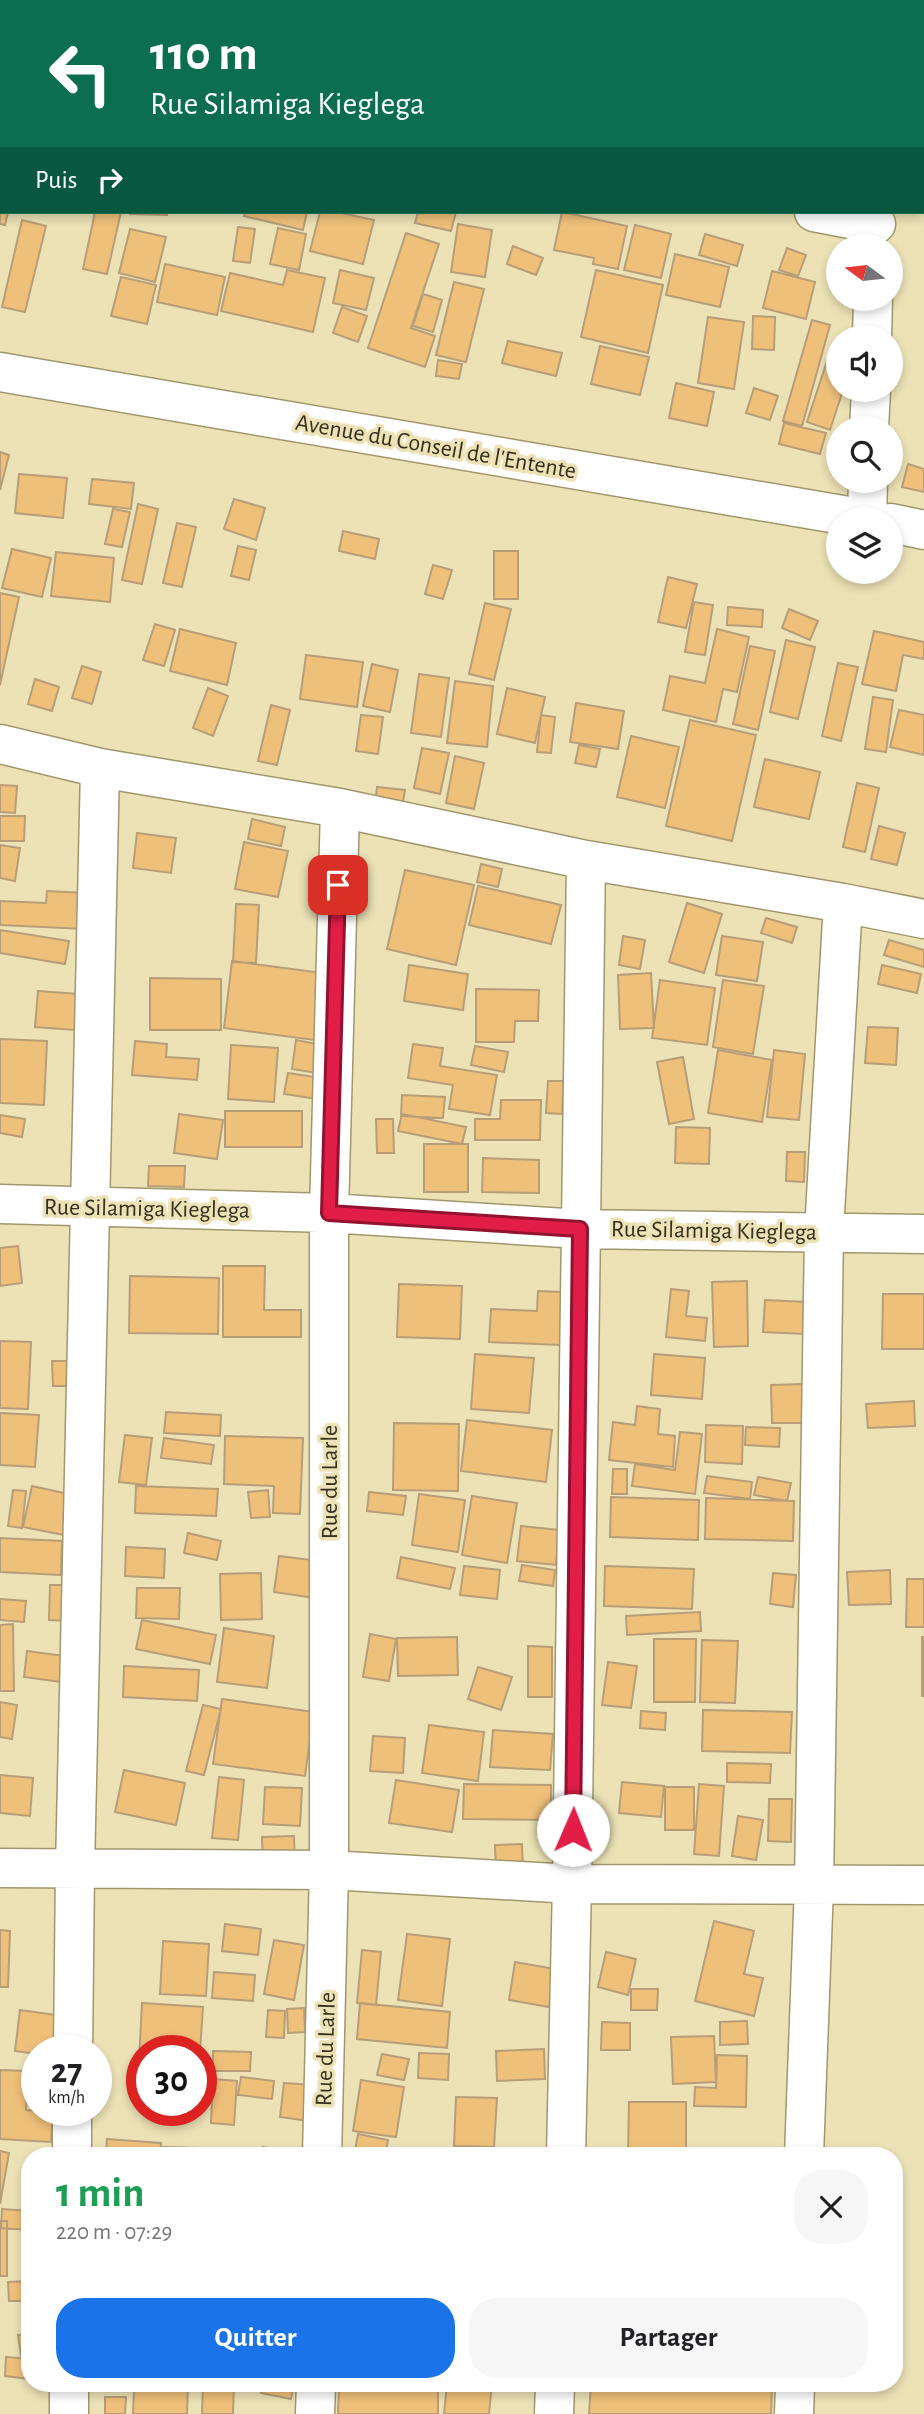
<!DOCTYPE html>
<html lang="fr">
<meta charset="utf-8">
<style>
body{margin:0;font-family:"Alegreya Sans",sans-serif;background:#f6f6f6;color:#202124;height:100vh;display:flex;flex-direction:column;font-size:26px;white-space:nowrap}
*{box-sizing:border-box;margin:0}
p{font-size:23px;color:#757577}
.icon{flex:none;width:38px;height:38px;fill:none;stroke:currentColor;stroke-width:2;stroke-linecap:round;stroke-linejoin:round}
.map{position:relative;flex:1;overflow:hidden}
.panel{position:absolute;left:21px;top:2147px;width:882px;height:245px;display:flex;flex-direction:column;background:#fff;border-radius:28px;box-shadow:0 4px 10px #0003}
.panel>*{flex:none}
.top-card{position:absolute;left:0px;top:0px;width:924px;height:214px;box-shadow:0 4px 10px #0003;background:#0b6e4f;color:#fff;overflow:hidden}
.needle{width:46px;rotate:285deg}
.fabs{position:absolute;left:826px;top:234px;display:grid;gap:14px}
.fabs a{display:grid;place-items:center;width:77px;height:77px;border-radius:50%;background:#fff;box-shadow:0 4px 10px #0003;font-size:35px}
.speed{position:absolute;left:21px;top:2035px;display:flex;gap:14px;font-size:35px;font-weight:700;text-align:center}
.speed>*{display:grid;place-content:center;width:91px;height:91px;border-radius:50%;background:#fff;box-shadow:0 4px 10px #0003;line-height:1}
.speed small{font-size:18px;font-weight:400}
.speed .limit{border:10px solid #d22;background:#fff;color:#111}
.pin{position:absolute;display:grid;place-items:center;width:60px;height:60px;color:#fff;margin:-30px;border-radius:14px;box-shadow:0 4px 10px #0006}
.me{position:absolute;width:77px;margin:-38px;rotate:1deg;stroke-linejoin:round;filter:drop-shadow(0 0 5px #0008)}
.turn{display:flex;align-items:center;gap:24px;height:147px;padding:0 35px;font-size:32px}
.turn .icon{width:91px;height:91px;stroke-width:2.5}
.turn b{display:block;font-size:49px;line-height:60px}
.then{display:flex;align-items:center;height:66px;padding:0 35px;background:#0003;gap:14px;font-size:26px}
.round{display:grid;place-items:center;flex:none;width:74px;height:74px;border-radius:28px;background:#f6f6f6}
.overview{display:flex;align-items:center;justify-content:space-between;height:119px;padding:0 35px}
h1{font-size:42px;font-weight:700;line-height:52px;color:#1e9e55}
.cta{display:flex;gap:14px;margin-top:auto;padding:14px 35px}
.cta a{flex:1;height:80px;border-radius:28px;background:#1a73e8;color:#fff;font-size:28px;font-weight:700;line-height:80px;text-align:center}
.cta a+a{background:#f6f6f6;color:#202124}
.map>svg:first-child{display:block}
</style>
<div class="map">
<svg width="924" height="2414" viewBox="0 0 924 2414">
<rect width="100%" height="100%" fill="#ece2b6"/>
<!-- building -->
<path fill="#efc07a" stroke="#b79e79" stroke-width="2" d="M640,0H729V2H640Z
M0,164L2,212H8L5,225L0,224Z
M95,212H121L107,274L83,269Z
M130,212H167V215L130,214Z
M245,212H307L303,230L244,216Z
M320,212H337L374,220L363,264L310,251Z
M418,212H456L451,231L415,223Z
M562,212L627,226L618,269L593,264L594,258L554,250Z
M22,220L46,226L25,312L2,307Z
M458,224L492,230L485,277L451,272Z
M635,225L671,234L661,278L624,270Z
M238,227L255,229L250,263L233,261Z
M278,228L306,234L299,270L270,264Z
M130,229L166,237L155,282L119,273Z
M406,233L439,244L411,328L435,336L425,367L368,348Z
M705,234L743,245L737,266L699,255Z
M513,246L543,258L536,275L507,264Z
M787,248L806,255L798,276L779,270Z
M675,254L729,267L720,307L666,295Z
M165,264L225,277L217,315L157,302Z
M287,270L325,278L313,332L221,311L230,273L283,285Z
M340,270L374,278L366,310L333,303Z
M596,270L663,285L648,353L581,337Z
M772,271L815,282L806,319L763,308Z
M121,277L156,285L147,324L111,316Z
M454,282L484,289L466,362L436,355Z
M423,294L442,300L433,332L413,326Z
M342,307L367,316L358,342L333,333Z
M753,316L775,317L774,350L752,349Z
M708,317L744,322L734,389L698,383Z
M812,320L830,325L802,426L783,421Z
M508,341L562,353L556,376L502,363Z
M600,346L649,357L640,395L591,384Z
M438,360L462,364L459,379L436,376Z
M827,361L838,364V390H843L830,430L807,422Z
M676,383L714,392L707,426L669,418Z
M754,388L778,396L770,420L746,413Z
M784,423L826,433L820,454L779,444Z
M0,452L9,455L0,490Z
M908,464L924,469V492L902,487Z
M19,474L67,478L63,518L15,513Z
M92,479L134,483L131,509L89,504Z
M234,499L265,508L256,540L224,529Z
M138,504L158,509L142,584L122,580Z
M113,509L130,512L122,547L105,544Z
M177,523L196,527L182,587L163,583Z
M343,531L379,539L375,559L339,551Z
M238,546L256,550L249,580L231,576Z
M12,549L51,558L42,597L2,588Z
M494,551H518V599H494Z
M56,552L114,558L110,602L51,596Z
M433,565L452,570L443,599L425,594Z
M668,577L697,584L686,628L658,622Z
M0,593L19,597L0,685Z
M694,602L713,605L705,655L685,652Z
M485,603L511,609L494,680L469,674Z
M728,607L763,610L762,627L727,625Z
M789,609L818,621L810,640L782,628Z
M155,624L175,630L164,666L143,660Z
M180,629L236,643L227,685L170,671Z
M717,629L749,637L737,692L723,689L716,722L663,710L670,676L705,683Z
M874,631L924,642V659L903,655L896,691L862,684Z
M786,640L815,647L798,719L770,712Z
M750,646L775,651L758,730L733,724Z
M306,655L363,662L357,707L300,699Z
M838,663L858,667L841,741L822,736Z
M372,664L398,670L390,712L363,706Z
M82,666L101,672L92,704L72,698Z
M419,674L449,678L441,737L411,733Z
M35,679L59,687L52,711L28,704Z
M455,681L493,686L487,747L447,743Z
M208,688L228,696L213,736L193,728Z
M507,688L545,697L535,743L497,734Z
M873,697L893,700L886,752L865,749Z
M576,703L624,711L618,749L570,742Z
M271,705L290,710L277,765L258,761Z
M899,710L924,715V755L890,747Z
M361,715L383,717L378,754L356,751Z
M541,715L555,717L551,753L537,752Z
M690,720L756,735L732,841L666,826Z
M631,736L679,747L665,808L617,797Z
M579,745L600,749L596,767L575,763Z
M422,748L449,753L440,794L414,788Z
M455,756L484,763L474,809L446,803Z
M765,759L820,772L809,819L754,807Z
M857,783L879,788L865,852L843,847Z
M0,785L17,786L15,813L0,812Z
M377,787L405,790L402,809L375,804Z
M0,816H25L24,841H0Z
M252,819L285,827L281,846L248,839Z
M879,826L905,833L897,865L871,859Z
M137,833L176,838L171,873L133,868Z
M244,842L288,851L278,897L235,889Z
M0,845L20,848L15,881L0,878Z
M481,864L502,869L498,887L477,882Z
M405,870L474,885L456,965L387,949Z
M478,886L561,905L551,944L469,925Z
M47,891L86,893L84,929L0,925V901L46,903Z
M687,903L722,914L704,973L669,962Z
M236,904L259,905L256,963L233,962Z
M766,918L797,927L792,943L761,933Z
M0,930L69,941L65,964L0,953Z
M623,936L645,940L640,969L619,965Z
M722,936L763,942L757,981L716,975Z
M889,940L924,950V967L884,955Z
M232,961L323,973L314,1040L224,1028Z
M409,965L468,974L463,1010L404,1001Z
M882,965L921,974L917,993L878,984Z
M651,973L654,1028L620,1029L618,975Z
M150,978L221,979V1030H150Z
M660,980L715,988L707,1045L652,1038Z
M723,980L764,986L753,1054L713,1047Z
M476,989L539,990L538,1021H515L514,1042H476Z
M38,991L78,994L75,1030L35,1027Z
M868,1027L898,1028L896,1065L865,1063Z
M0,1039L47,1041L44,1105L0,1103Z
M296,1040L322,1045L317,1073L292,1069Z
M135,1041L167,1044L166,1057L199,1059L197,1080L132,1075Z
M413,1044L443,1048L440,1066L497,1075L490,1115L449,1109L453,1085L408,1078Z
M231,1045L278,1048L274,1102L228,1099Z
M475,1046L508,1052L504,1072L471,1065Z
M718,1050L772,1060L762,1122L708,1113Z
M774,1050L805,1054L799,1120L767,1117Z
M683,1057L694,1119L669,1124L657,1062Z
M288,1073L322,1078L318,1099L284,1094Z
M548,1081H564L562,1114L546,1113Z
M402,1095L445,1097L443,1118L401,1116Z
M501,1100H541L540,1140H475V1119H500Z
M225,1111H302V1147H225Z
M179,1114L223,1120L217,1159L174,1153Z
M402,1114L466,1127L462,1144L398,1131Z
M0,1115L25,1119L22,1137L0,1133Z
M376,1119H393L394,1153H377Z
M676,1127L710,1128L709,1164L675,1163Z
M424,1144H468V1192H424Z
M787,1152H805L804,1182L786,1181Z
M483,1158L539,1160V1193L482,1192Z
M149,1166H185L184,1187L148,1186Z
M18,1246L22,1283L0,1286V1248Z
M223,1266H265L264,1310H301V1337H223Z
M130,1276L219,1278L218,1334L129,1333Z
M747,1281L748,1346L714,1347L712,1282Z
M399,1284L462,1286L460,1339L397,1337Z
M671,1289L689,1291L686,1316L707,1318L705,1341L666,1337Z
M538,1291L562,1292L560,1345L489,1342L491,1309L537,1311Z
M883,1294H924V1349H882Z
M765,1300L807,1302L805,1334L763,1332Z
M0,1341L31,1342L28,1409L0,1408Z
M475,1354L534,1358L529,1413L471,1409Z
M654,1354L705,1358L702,1399L651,1395Z
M52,1361H74V1386H53Z
M802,1384L803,1423H772L771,1385Z
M914,1401L915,1426L868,1428L866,1404Z
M637,1406L660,1409L658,1434L675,1436L673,1467L609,1460L613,1422L635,1425Z
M166,1412L221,1415L220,1436L164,1433Z
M0,1413L39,1415L35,1467L0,1465Z
M467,1420L552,1430L546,1482L461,1471Z
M394,1423L459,1424L458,1491L393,1490Z
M706,1425L743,1426L742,1464L705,1462Z
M746,1427L780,1428L779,1447L745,1445Z
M680,1432L702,1434L695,1494L632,1486L635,1464L675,1470Z
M125,1435L152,1438L146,1485L119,1482Z
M225,1436L303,1438L300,1514L273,1513L274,1486L224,1484Z
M164,1438L214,1445L211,1464L161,1458Z
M613,1469H627V1494H612Z
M707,1476L752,1482L750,1499L704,1493Z
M758,1477L791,1483L787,1501L754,1495Z
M32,1486L78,1496L69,1536L23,1527Z
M136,1486L218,1489L216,1516L135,1513Z
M13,1490L26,1491L22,1528L8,1526Z
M268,1490L270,1517L251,1518L248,1492Z
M369,1492L406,1496L403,1515L367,1511Z
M419,1494L465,1500L458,1552L412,1545Z
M472,1496L517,1503L507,1563L462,1555Z
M611,1497L699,1500L698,1540L610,1537Z
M706,1498L794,1501L793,1541L705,1539Z
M521,1526L559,1530L556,1565L517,1561Z
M188,1533L221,1541L217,1560L184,1553Z
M0,1538L62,1541L61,1575L0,1572Z
M126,1547L165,1549L164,1578L125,1576Z
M279,1556L320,1561L315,1598L274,1592Z
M401,1557L455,1568L450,1589L397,1578Z
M522,1565L555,1570L553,1586L519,1581Z
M464,1566L500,1570L497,1599L460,1595Z
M605,1566L694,1569L692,1609L604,1606Z
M890,1570L891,1604L849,1605L847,1572Z
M261,1573L262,1619L221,1620L220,1574Z
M773,1573L796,1575L793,1607L770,1604Z
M907,1579H924V1627H906Z
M50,1585H71L70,1621L49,1620Z
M137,1588H180L179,1619L136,1618Z
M0,1599L26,1601L24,1622L0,1620Z
M700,1612L701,1631L627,1635L626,1616Z
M142,1620L216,1635L210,1664L136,1649Z
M13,1624L14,1691H0V1625Z
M224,1628L274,1636L267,1688L217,1682Z
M370,1634L396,1639L389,1681L363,1677Z
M457,1637L458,1675L398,1676L397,1638Z
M922,1637H924V1696H922Z
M654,1639H696L695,1702H654Z
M702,1640L738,1641L735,1703L700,1702Z
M528,1646L552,1647V1697H528Z
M27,1651L72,1657L69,1683L24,1677Z
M608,1662L637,1666L631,1708L602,1705Z
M124,1666L199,1670L197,1701L123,1697Z
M478,1667L512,1677L501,1710L468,1699Z
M222,1699L314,1712L305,1776L213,1764Z
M0,1702L17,1705L12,1739L0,1737Z
M203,1705L221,1709L204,1775L186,1771Z
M703,1710L792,1712L790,1753L702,1751Z
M641,1711L666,1713L665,1730L640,1728Z
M429,1725L484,1732L478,1781L422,1773Z
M493,1730L553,1734L550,1770L490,1767Z
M373,1736L405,1738L403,1773L370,1771Z
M727,1763L771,1764L770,1783L727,1782Z
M124,1770L185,1783L176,1825L115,1812Z
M0,1775L33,1778L30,1816L0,1813Z
M219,1777L244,1780L238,1840L212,1838Z
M396,1780L459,1790L452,1832L389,1823Z
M622,1782L664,1786L661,1817L619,1813Z
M464,1784L551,1785V1820L463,1819Z
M699,1784L724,1786L719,1856L694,1854Z
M265,1787L302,1788L300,1826L263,1824Z
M665,1787H694V1830H665Z
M769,1799H792L791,1842L768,1841Z
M738,1816L763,1820L756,1860L732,1856Z
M294,1836L295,1870L263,1871L262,1837Z
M522,1844L523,1870L496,1871L495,1845Z
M714,1921L754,1931L744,1974L763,1978L754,2016L695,2001Z
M225,1924L261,1929L258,1955L222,1951Z
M0,1930L10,1931L8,1987H0Z
M407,1934L450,1939L442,2006L398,2000Z
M274,1940L304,1945L294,2000L264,1994Z
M163,1941L209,1944L206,1996L160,1994Z
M362,1950L381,1952L376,2005L357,2003Z
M606,1952L636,1959L628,1995L598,1987Z
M515,1962L555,1969L549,2007L509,2000Z
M214,1972L255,1975L253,2001L212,1998Z
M631,1989H658L657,2010H631Z
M142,2003L203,2007L200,2051H142V2062H139Z
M360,2003L450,2012L447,2048L357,2039Z
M304,2008L305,2032L288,2033L287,2009Z
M20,2010L57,2015L52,2051H37V2054L15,2051Z
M268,2010L285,2011L284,2038L266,2037Z
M747,2021L748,2044L720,2045V2022Z
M602,2022L630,2023V2050H601Z
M714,2036L716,2082L673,2084L671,2037Z
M544,2049L545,2079L497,2081L496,2051Z
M213,2051L251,2052L250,2071H213Z
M419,2053L449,2054L448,2080L418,2078Z
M382,2054L409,2059L404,2080L377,2075Z
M717,2055L747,2056L746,2107L694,2106L695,2087L716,2088Z
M0,2070L28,2071L26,2110L53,2112L51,2142L0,2139Z
M241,2077L274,2081L272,2099L238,2095Z
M213,2079L237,2081L234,2125L211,2123Z
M361,2080L404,2087L396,2137L353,2131Z
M284,2083L313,2085L309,2121L280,2117Z
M456,2097L497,2098L494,2147L454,2146Z
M629,2102H686V2153H628Z
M358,2134L388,2140L385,2156L355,2151Z
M107,2139L161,2143L160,2156H106Z
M162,2147L201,2148L200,2156H161Z
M263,2147L299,2154L298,2156H261Z
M212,2150L247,2153V2156H211Z
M0,2151L9,2153L0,2204Z
M2,2209L30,2211V2230L1,2228Z
M0,2221H7V2276H0Z
M30,2281V2301H9L8,2282Z
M30,2334V2355L21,2356L18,2335Z
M6,2357L30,2359V2379L5,2376Z
M109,2384H188L187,2414H133L134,2389L109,2388Z
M203,2384H234L233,2414H202Z
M262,2384H294L291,2399L261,2393Z
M365,2384H438V2414H338L339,2386H365Z
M447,2384H492L489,2414H444Z
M591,2384H772L771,2414H589Z
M105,2397H126L125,2414H105Z"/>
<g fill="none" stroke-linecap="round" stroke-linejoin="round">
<!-- minor casing -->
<g stroke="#a1976d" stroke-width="41">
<path id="minor" d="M128,2V0
M365,2V0
M606,2V0
M882,2V0
M0,67H2
M814,212L876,224
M872,338L873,299
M0,372L872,520
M869,429L871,390
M867,519L868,481
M891,523L924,530
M0,744L100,768L340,808L586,860L843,903L924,919
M0,1204L329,1213L580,1229L924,1234
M0,1868L329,1870L572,1884L924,1885
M73,2051L75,1869L100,768
M72,2156V2110
M322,2156L329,1870V1213L340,808
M566,2156L572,1884L586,860
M804,2156L814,1886L824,1231L843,903
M69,2414V2384
M315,2414L316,2384
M554,2414L555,2384
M794,2414L795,2384"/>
</g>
<!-- minor -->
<use href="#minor" stroke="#fff" stroke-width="38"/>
</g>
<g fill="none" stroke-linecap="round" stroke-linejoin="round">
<!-- route casing -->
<g stroke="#92132f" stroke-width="18">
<path id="route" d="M338,885L329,1213L580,1229L573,1830"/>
</g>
<!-- route -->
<use href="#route" stroke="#e11d48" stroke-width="12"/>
</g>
<g text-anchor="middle" stroke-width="7" stroke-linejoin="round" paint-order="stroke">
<!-- street labels -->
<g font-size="24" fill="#34301e" stroke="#ece2b6">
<text transform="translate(436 446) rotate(10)" y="8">Avenue du Conseil de l'Entente</text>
<text transform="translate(147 1208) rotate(1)" y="8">Rue Silamiga Kieglega</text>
<text transform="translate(714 1230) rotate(1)" y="8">Rue Silamiga Kieglega</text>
<text transform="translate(329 1482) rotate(-90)" y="8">Rue du Larle</text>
<text transform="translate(325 2049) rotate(-88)" y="8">Rue du Larle</text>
</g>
</g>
</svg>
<div class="fabs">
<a><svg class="needle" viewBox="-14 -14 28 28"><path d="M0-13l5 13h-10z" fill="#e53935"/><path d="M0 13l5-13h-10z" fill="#757577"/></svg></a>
<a><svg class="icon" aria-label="sound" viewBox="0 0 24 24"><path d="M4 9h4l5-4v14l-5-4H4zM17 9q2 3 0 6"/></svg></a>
<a><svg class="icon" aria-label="search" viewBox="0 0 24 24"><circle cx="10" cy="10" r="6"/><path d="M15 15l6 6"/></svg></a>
<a><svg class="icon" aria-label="layers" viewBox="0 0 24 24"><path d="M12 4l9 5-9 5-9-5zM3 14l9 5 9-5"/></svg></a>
</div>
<div class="speed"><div>27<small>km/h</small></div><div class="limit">30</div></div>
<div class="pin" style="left:338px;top:885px;background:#d93025"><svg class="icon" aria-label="arrive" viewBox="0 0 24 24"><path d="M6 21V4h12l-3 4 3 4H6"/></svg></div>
<svg class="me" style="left:573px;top:1830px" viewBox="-20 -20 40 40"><circle r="19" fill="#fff"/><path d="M0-13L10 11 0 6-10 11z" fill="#e11d48"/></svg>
<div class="top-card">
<div class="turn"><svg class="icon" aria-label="left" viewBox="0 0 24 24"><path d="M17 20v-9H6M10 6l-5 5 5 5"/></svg><div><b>110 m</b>Rue Silamiga Kieglega</div></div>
<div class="then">Puis<svg class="icon" aria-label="right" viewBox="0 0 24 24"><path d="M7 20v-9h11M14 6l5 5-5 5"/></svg></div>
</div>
<section class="panel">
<div class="overview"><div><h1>1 min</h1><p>220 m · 07:29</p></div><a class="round"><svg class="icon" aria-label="close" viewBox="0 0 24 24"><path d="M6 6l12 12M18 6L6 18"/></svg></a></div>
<div class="cta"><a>Quitter</a><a>Partager</a></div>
</section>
</div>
